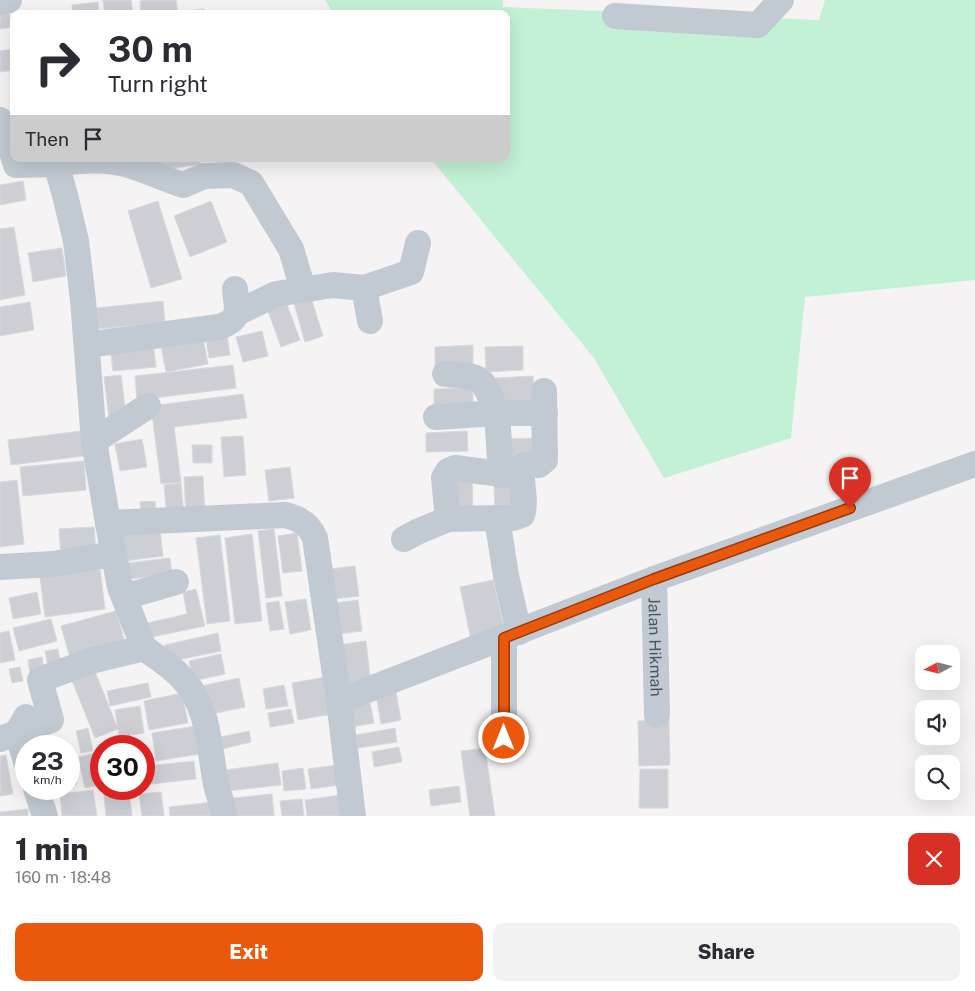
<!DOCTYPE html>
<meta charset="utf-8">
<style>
body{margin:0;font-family:"Public Sans",sans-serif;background:#f2f2f3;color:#2b2b33;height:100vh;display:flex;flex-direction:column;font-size:19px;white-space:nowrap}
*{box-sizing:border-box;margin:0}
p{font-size:16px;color:#7c7c81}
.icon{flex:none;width:28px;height:28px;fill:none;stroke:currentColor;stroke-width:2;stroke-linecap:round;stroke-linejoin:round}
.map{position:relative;height:816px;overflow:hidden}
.details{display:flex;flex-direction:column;background:#fff;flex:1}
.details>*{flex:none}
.banner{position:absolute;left:10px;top:10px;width:500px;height:152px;border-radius:10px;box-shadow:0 5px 20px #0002;background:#fff;color:#2b2b33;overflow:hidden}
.needle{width:32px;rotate:263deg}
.buttons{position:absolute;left:915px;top:645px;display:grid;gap:10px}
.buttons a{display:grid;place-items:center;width:45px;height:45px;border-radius:10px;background:#fff;box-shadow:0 5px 20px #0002;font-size:25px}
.speed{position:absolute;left:15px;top:735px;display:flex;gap:10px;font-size:25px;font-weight:700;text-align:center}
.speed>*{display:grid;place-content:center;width:65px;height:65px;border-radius:50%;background:#fff;box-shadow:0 5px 20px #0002;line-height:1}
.speed small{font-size:12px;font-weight:400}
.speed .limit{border:8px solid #d22;background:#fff;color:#111}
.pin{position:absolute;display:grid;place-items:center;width:42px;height:42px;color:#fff;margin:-51px -21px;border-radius:50% 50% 50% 0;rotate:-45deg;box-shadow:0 0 5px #0007}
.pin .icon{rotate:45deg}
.me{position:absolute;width:55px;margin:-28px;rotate:0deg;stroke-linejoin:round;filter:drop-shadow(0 0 4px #0008)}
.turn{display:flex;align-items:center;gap:18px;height:105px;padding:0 15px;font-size:22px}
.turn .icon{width:65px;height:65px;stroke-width:2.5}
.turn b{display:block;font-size:35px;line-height:42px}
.then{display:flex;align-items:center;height:48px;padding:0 15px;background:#0003;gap:10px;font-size:19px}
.round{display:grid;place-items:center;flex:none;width:52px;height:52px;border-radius:10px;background:#f2f2f3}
.summary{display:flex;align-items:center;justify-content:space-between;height:85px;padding:0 15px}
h1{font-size:30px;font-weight:800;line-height:38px}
.primary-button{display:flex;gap:10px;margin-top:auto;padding:10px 15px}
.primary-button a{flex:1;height:58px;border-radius:10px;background:#ea580c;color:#fff;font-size:20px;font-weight:800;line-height:58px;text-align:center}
.primary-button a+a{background:#f2f2f3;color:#2b2b33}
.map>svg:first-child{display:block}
</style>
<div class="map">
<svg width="975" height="816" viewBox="0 0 975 816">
<rect width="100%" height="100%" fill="#f5f3f3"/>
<!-- green -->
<path fill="#c3f1d5" d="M325,0H503V7L819,20L825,0H975V280L805,297L791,438L664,478L594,358L431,159H506V14H334Z"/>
<!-- building -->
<path fill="#cdcfd5" stroke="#d7d9de" d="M103,0H131L133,14H105Z
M146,0H176L178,14H141L140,1Z
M98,2L99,14H73L72,5Z
M8,6L12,27L0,29V7Z
M204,9V14H181V12Z
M14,49V70L0,72V51Z
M154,159H200L201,164L156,171Z
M23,181L26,200L0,205V185Z
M158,201L182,279L151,288L128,211Z
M211,201L227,242L190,257L174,216Z
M14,227L25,295L0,300V229Z
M62,248L66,276L33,282L28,253Z
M310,294L323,336L305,342L293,300Z
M285,299L300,340L281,347L266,306Z
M163,301L165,322L89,330L87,309Z
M30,302L34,330L0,336V307Z
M262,331L268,356L243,362L236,337Z
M202,333L208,364L166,372L160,341Z
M227,335L230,355L209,358L206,338Z
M153,342L156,367L113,371L110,348Z
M473,345V365L435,366V347Z
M523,346V370L486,372L485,347Z
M233,365L236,388L137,400L135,376Z
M121,375L126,415L109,417L104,377Z
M533,376L534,409L496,410L495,378Z
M473,388V403L434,405V389Z
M243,394L247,418L174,427L181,482L161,484L151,406Z
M81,431L84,456L11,465L8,440Z
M467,431L468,451L426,452V433Z
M243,436L246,475L224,477L221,437Z
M542,438V456L503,469L502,439Z
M142,439L147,467L120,471L115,444Z
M192,445H212V463H193Z
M84,461L86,490L23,496L20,467Z
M290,467L294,498L269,501L265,470Z
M472,475L473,516L451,517L450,476Z
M203,476L205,516L186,517L184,477Z
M513,478L514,511L495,512L494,479Z
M17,480L24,544L0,547V482Z
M181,483L184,517L167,518L164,485Z
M155,501L157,519L142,521L140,502Z
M94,527L96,555L61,557L59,529Z
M274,529L282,596L266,598L258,531Z
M160,530L163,556L117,562L114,535Z
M297,533L302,571L283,573L278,536Z
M252,534L262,621L235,624L225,538Z
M220,535L230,621L207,624L196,538Z
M170,558L172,574L121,580L120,564Z
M355,566L359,596L326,600L323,570Z
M100,569L105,609L45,617L40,577Z
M493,580L505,632L471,640L460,587Z
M196,589L205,626L142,639L139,625L187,614L183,592Z
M37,592L41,614L13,619L9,598Z
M306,599L311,630L290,634L285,602Z
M358,600L362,631L331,635L327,604Z
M279,601L284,629L270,631L266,603Z
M116,611L126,646L71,661L61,626Z
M51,619L57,641L19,651L13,628Z
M9,631L15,660L0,663V633Z
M218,633L221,651L168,662L165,645Z
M366,641L371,685L343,689L337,645Z
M58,649L62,670L49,672L45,651Z
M221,654L225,674L193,681L189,661Z
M42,657L44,671L30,674L28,660Z
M20,667L23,681L12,683L9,669Z
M94,669L118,729L95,738L71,678Z
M326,677L332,714L298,720L292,683Z
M239,678L245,707L207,715L201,686Z
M148,683L151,697L110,706L107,691Z
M284,685L288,706L266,709L263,689Z
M396,692L401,720L381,724L376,695Z
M182,693L188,723L149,730L144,701Z
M370,703L374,723L346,728L343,707Z
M140,706L144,733L119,737L115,710Z
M291,709L294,723L270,727L268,713Z
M669,720L670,765L639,766L638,721Z
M196,726L200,754L156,761L152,733Z
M88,728L93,751L81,753L76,731Z
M395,728L397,742L358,748L356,735Z
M249,731L251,742L218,750L216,738Z
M62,740L64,746H43Z
M399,747L402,762L374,767L372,752Z
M485,748L495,816H470L461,751Z
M96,753L101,774V785L85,788L78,757Z
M6,755L13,794L0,796V756Z
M69,761L77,784L69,787Z
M194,761L196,779L151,784L148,766Z
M278,763L281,785L227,791L225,770Z
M337,765L340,785L311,789L308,769Z
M303,768L306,789L284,791L282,771Z
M640,769H668V808H639Z
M459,786L461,802L431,806L429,790Z
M93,790L97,816H62L60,794Z
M129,791L132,816H106L104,794Z
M161,792L164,816H142L139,794Z
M272,794L274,816H235L233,798Z
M340,795L343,816H307L305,800Z
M302,799L304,816H282L280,801Z
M213,802L215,816H170L169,807Z
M28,809V816H0V812Z"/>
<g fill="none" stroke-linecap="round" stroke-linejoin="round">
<!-- minor -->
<g stroke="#c1cad2" stroke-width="26">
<path d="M0,2L9,0"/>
<path d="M615,16L758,25L781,0"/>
<path d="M0,120L14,158"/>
<path d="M14,159L16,165L56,164L65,195L76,241L83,300L94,441L108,523L120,587L144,648"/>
<path d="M56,164C80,160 105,158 129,165C147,171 165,179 183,185L204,176L233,175L251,183L291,249L303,289"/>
<path d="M364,288L411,272L418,243"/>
<path d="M237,313L276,294L333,285L364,288L370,321"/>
<path d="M87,345L219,327C242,319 237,310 235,289"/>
<path d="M445,374C485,377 482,376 497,413H545"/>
<path d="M436,417L497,413L501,475"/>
<path d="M94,441L148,406"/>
<path d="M448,519L444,478L448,471L455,468L517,476"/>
<path d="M108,523L285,515C299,518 309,524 315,538L339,701L353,816"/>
<path d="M404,539L417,532L448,519L497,518"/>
<path d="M0,567L53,564L114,554"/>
<path id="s1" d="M654,579L657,715"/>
<path d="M124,597L176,582"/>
<path d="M519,632L506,576L497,518H513L522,515C527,500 520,482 522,467L525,465H539L545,460L544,391"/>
<path d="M339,701L654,579L975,464"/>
<path d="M26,717L17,733L26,761"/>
<path d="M504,738V638"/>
<path d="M0,739L51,720L40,680L90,661L144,648C156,657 170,665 180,676C208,703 209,743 215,779C217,792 223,803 224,816"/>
<path d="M36,789L45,816"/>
</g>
</g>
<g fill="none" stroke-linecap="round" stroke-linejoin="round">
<!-- route casing -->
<g stroke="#983908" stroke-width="12">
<path id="route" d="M504,738V638L654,579L850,508"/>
</g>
<!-- route -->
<use href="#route" stroke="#ea580c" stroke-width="9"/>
</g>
<g text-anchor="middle" stroke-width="4" stroke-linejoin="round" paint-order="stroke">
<!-- street labels -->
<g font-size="16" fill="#4a5661" stroke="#fff">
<text dy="6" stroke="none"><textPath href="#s1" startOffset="68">Jalan Hikmah</textPath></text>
</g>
</g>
</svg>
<div class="buttons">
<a><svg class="needle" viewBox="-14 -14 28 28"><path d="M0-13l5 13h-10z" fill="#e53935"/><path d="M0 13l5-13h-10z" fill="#7c7c81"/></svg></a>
<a><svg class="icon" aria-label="sound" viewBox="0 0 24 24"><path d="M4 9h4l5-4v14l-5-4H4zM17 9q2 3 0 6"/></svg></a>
<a><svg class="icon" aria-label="search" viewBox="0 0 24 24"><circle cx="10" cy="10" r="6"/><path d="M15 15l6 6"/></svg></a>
</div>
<div class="speed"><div>23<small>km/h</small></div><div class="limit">30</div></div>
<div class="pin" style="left:850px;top:508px;background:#d93025"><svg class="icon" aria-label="arrive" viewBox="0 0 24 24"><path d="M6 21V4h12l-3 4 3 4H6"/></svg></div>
<svg class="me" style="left:504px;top:738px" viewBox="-20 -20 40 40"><circle r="17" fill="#ea580c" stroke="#fff" stroke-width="3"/><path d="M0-11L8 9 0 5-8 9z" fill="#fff"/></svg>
<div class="banner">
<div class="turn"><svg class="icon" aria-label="right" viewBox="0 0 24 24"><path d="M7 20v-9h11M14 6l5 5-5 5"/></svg><div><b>30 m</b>Turn right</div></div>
<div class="then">Then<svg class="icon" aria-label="arrive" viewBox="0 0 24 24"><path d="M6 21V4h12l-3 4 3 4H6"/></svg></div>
</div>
</div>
<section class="details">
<div class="summary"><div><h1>1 min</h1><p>160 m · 18:48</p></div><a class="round" style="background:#d93025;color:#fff"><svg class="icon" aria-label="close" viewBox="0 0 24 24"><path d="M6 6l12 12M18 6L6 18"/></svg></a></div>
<div class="primary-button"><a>Exit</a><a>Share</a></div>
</section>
